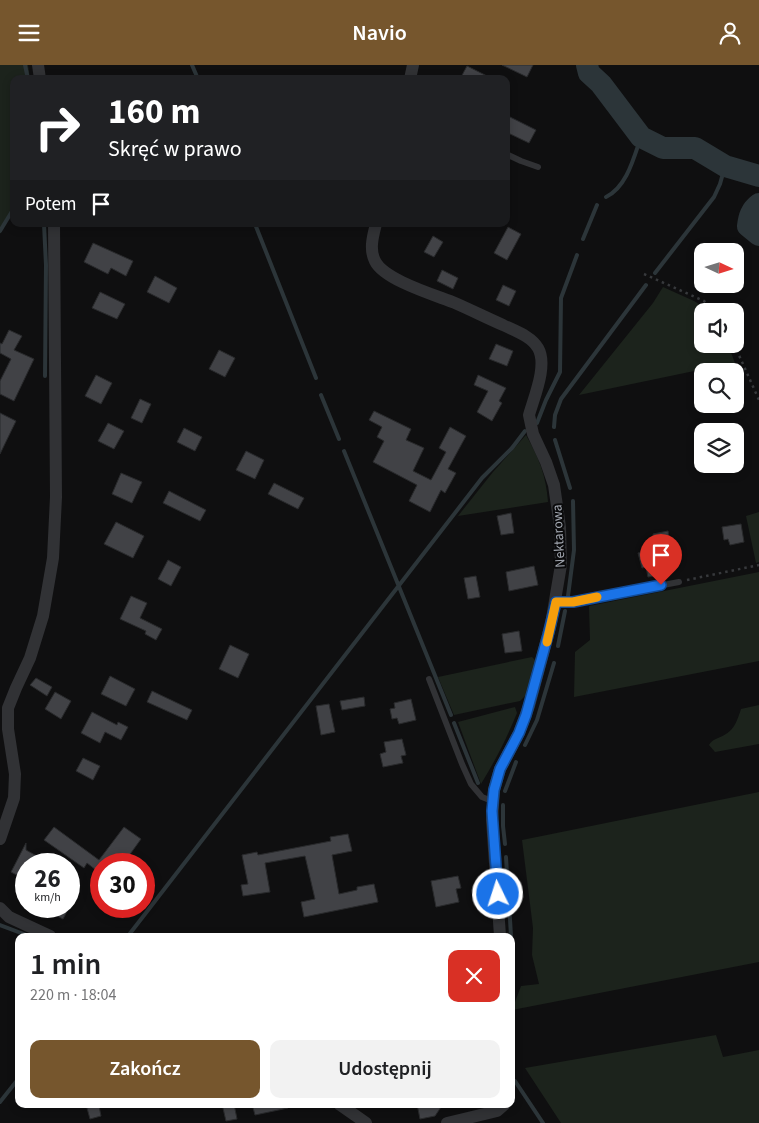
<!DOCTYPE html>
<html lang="pl">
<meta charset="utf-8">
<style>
body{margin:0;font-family:"Source Sans 3",sans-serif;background:#f2f2f2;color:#202124;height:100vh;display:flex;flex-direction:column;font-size:19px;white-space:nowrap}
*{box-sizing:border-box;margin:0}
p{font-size:16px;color:#757577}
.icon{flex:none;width:28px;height:28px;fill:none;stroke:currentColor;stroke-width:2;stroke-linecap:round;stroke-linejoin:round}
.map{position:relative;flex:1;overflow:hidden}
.sheet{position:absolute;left:15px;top:868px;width:500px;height:175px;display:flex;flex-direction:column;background:#fff;border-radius:10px;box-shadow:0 2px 8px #0003}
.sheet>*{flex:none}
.banner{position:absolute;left:10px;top:10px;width:500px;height:152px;border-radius:10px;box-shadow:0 2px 8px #0003;background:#202124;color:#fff;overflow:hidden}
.needle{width:32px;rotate:94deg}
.buttons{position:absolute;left:694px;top:178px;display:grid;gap:10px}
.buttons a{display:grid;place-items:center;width:50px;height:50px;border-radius:10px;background:#fff;box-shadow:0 2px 8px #0003;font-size:25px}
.speed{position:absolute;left:15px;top:788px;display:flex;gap:10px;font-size:25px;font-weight:700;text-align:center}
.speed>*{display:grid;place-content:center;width:65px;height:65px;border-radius:50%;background:#fff;box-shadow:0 2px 8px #0003;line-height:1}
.speed small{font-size:12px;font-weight:400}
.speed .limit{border:8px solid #d22;background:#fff;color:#111}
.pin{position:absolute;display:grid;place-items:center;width:42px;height:42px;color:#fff;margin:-51px -21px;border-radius:50% 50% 50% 0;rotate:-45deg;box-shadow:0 0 5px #0007}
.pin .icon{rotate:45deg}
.me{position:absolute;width:55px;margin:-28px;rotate:356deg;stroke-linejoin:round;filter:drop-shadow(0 0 4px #0008)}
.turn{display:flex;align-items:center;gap:18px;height:105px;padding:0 15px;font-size:22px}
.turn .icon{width:65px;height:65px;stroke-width:2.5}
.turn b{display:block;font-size:35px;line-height:42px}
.then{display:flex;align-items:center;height:48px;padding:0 15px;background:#0003;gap:10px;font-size:19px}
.round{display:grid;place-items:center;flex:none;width:52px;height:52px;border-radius:10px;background:#f2f2f2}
.summary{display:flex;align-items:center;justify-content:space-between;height:85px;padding:0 15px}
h1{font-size:30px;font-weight:600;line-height:38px}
.primary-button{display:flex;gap:10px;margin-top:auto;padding:10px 15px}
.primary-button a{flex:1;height:58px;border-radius:10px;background:#76562d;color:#fff;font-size:20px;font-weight:600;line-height:58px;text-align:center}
.primary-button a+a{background:#f2f2f2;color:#202124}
header{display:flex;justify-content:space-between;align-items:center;height:65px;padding:0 15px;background:#76562d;color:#fff;font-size:22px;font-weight:600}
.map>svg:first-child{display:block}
</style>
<header><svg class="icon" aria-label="menu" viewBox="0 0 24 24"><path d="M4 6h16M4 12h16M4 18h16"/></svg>Navio<svg class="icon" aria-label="person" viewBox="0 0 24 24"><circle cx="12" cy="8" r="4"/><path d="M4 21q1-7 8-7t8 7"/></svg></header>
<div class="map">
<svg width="759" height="1058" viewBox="0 0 759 1058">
<rect width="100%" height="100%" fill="#0f0f10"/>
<!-- green -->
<path fill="#1c231c" d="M0,0H28L30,14H14V139L0,169Z
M663,222L694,236L710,246H702V279H728L736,301L699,305L579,330L653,238Z
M526,370C539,393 546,410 548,437L458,451L493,407Z
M759,447V497L756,498L746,451Z
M759,507V596L574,632L575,587L590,575L589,541Z
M532,592L536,596L526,630L520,636L454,650L438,612Z
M759,640V679L715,687L709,680C713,673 719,674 726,669C735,664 738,653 741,644Z
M515,642L517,648C507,673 495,696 481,719L458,657Z
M759,727V897L512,945L521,921L539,919L532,890L533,863L522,775Z
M716,970L723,992L759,985V1058H561L525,1003Z"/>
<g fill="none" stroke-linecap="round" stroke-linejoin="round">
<!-- stream -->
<path stroke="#2c3539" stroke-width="4" d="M25,0L28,14
M192,0L198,14
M606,132C627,122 634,92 641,72
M44,159L46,200L45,311
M255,159L316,313
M0,166L14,143
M583,174L597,140
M655,208L714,132L720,119L725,101
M321,330L339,374
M537,358L546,335L560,307L561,233L577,190
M554,362L555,350L561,334L646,220
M555,375L570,423
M344,386L451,650
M568,531L574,485L573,436
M558,581L565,546
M454,658L478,718
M525,680L537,655L554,598
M505,726L516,697
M503,740V761L505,779
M506,792L507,809
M508,821L511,871
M0,860L29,871
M128,871L482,413L512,383L525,366
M515,1016L543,1058
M0,1037L19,1013"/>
<!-- river -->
<path stroke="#2c3539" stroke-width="22" d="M587,0L589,8L601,19L641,72L663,83H695L725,101L759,111
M759,139C751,145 749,152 748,161L759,170"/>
</g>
<!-- building -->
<path fill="#414246" stroke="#292a2c" d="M502,0H533L527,12Z
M467,1L493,14H460Z
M506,50L536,65L529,78L506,67Z
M508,162L521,169L507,195L494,188Z
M433,171L443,177L434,192L424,187Z
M93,178L133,196L126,211L111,203L108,209L84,197Z
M442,205L458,213L453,224L437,216Z
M155,211L177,223L169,238L147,227Z
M503,220L516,226L509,241L496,235Z
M100,227L125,239L117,254L92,243Z
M9,265L22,271L14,285L34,294L14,336L0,329V316L11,294L0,288V278L2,279Z
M496,279L513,286L507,301L489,294Z
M219,285L235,293L225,312L209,304Z
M96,310L112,318L101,339L85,331Z
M478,310L506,323L499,336L502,338L492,356L477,347L488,326L474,320Z
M140,334L151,339L142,358L131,353Z
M374,346L411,364L406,375L424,383L413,406L431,415L446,387L439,383L450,362L466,371L448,404L456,408L445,428L441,425L430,447L409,436L417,420L373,397L384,376L377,372L382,362L369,355Z
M0,348L16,356L0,389Z
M108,358L124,366L114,384L98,376Z
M184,363L202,372L195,386L177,377Z
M246,386L264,395L255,414L236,405Z
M121,408L142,417L132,438L112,429Z
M274,418L304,433L298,444L268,429Z
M169,426L206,445L200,456L163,438Z
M511,448L514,468L501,470L497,451Z
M116,457L144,471L133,493L104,479Z
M741,459L744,477L730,480L728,474L724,475L722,462Z
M668,466L670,479L655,481L653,469Z
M655,484L660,510L648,512L646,502L642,503L638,488Z
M168,495L181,502L171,521L158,514Z
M534,501L538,520L509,526L506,507Z
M476,511L480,532L468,534L464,513Z
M131,531L147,538L140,553L162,564L156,575L145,569L146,566L120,554Z
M519,566L522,586L505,588L502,569Z
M230,580L249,589L238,613L219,604Z
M110,611L135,624L126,641L101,629Z
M36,613L52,622L47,631L30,620Z
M152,626L192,645L187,655L147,637Z
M55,627L71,636L61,654L45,644Z
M364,632L365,641L342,645L340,636Z
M411,634L416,655L399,659L397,653L392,654L390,644L395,643L394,638Z
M329,639L335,667L321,670L316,641Z
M92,647L117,660L118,657L128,662L121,675L105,667L100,678L81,668Z
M402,674L406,690L401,691L403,698L383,702L380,689L386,687L384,677Z
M83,693L100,701L93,715L76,706Z
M54,762L99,795L124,762L141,774L123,799H101V809L87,798L84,803L44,775Z
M348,769L352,786L332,790L339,829L357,825V822L374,819L378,837L304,852L301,837L315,834L305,791L265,798L270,827L243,831L241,820L248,819L242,790L257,787L258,790L331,776L330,772Z
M26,778V785L51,799H26V815L11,807Z
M458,811L461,823L456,824L459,837L436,842L431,816Z
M37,841H70L63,854Z
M222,1039H234L237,1054L226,1056Z
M252,1039H287L288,1043L255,1050Z
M417,1039H443L435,1051L420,1054Z
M99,1041L101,1051L90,1054L87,1043Z"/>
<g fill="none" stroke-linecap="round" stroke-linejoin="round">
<!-- path -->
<path stroke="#37393c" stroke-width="2.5" stroke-dasharray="2.5 4" stroke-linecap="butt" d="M644,209L704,236L715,246
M734,279L759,335
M687,515L759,500"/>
<!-- service -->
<path stroke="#313235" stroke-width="6" d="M506,89L521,96L538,102
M556,537H573L679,517
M429,614L462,699L471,719L482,732L492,736"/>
<!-- minor -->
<path stroke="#313235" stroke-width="12" d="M38,0L40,14
M410,14L413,0
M376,159C373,171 369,184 375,196C384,215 435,230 455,238C471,245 487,253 503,260C515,266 531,271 538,283C548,300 534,332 529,350L533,369L546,397L554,420L560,462L561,500L551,559L529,641L519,668L500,704L494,725L492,755L500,871
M0,774L14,733L15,709L8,664V643L16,623L30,593L43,551L53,493L56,432L54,159
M0,843L9,852L50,871
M339,1039L366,1058
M447,1058L497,1046L505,1039"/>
</g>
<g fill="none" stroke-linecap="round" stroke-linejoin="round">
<!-- route casing -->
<g stroke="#114b97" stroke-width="12">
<path id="route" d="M498,829L492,746L494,725L500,704L519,668L526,650L548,570L556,537H573L661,520"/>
</g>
<!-- route -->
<use href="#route" stroke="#1a73e8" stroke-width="9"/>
<!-- slow -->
<path stroke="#f59e0b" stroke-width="9" d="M547,577L556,537H573L597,532"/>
</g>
<g text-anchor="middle" stroke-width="4" stroke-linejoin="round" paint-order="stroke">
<!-- street labels -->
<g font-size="14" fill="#a2a7b0" stroke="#0a0a0b">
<text transform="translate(558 471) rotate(-93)" y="5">Nektarowa</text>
</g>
</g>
</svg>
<div class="buttons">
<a><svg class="needle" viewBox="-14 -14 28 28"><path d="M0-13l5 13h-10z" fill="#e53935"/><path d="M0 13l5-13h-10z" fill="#757577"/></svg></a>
<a><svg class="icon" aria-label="sound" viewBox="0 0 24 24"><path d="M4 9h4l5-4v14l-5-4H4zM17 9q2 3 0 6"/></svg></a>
<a><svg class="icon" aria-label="search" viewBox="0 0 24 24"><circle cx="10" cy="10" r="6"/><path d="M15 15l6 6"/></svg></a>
<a><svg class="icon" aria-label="layers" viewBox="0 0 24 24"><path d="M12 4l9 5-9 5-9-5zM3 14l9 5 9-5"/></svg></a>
</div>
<div class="speed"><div>26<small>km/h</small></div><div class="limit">30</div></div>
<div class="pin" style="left:661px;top:520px;background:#d93025"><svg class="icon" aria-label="arrive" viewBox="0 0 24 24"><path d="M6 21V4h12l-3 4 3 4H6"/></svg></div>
<svg class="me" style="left:498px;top:829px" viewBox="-20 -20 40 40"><circle r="17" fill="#1a73e8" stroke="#fff" stroke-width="3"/><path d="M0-11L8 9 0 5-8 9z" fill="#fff"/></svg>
<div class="banner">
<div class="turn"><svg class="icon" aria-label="right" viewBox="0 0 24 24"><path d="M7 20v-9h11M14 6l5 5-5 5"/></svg><div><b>160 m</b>Skręć w prawo</div></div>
<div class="then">Potem<svg class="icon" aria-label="arrive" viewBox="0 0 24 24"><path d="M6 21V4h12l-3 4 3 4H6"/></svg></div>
</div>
<section class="sheet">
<div class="summary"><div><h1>1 min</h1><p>220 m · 18:04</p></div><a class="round" style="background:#d93025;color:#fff"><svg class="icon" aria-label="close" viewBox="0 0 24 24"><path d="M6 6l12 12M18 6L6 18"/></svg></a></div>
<div class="primary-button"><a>Zakończ</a><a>Udostępnij</a></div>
</section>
</div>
